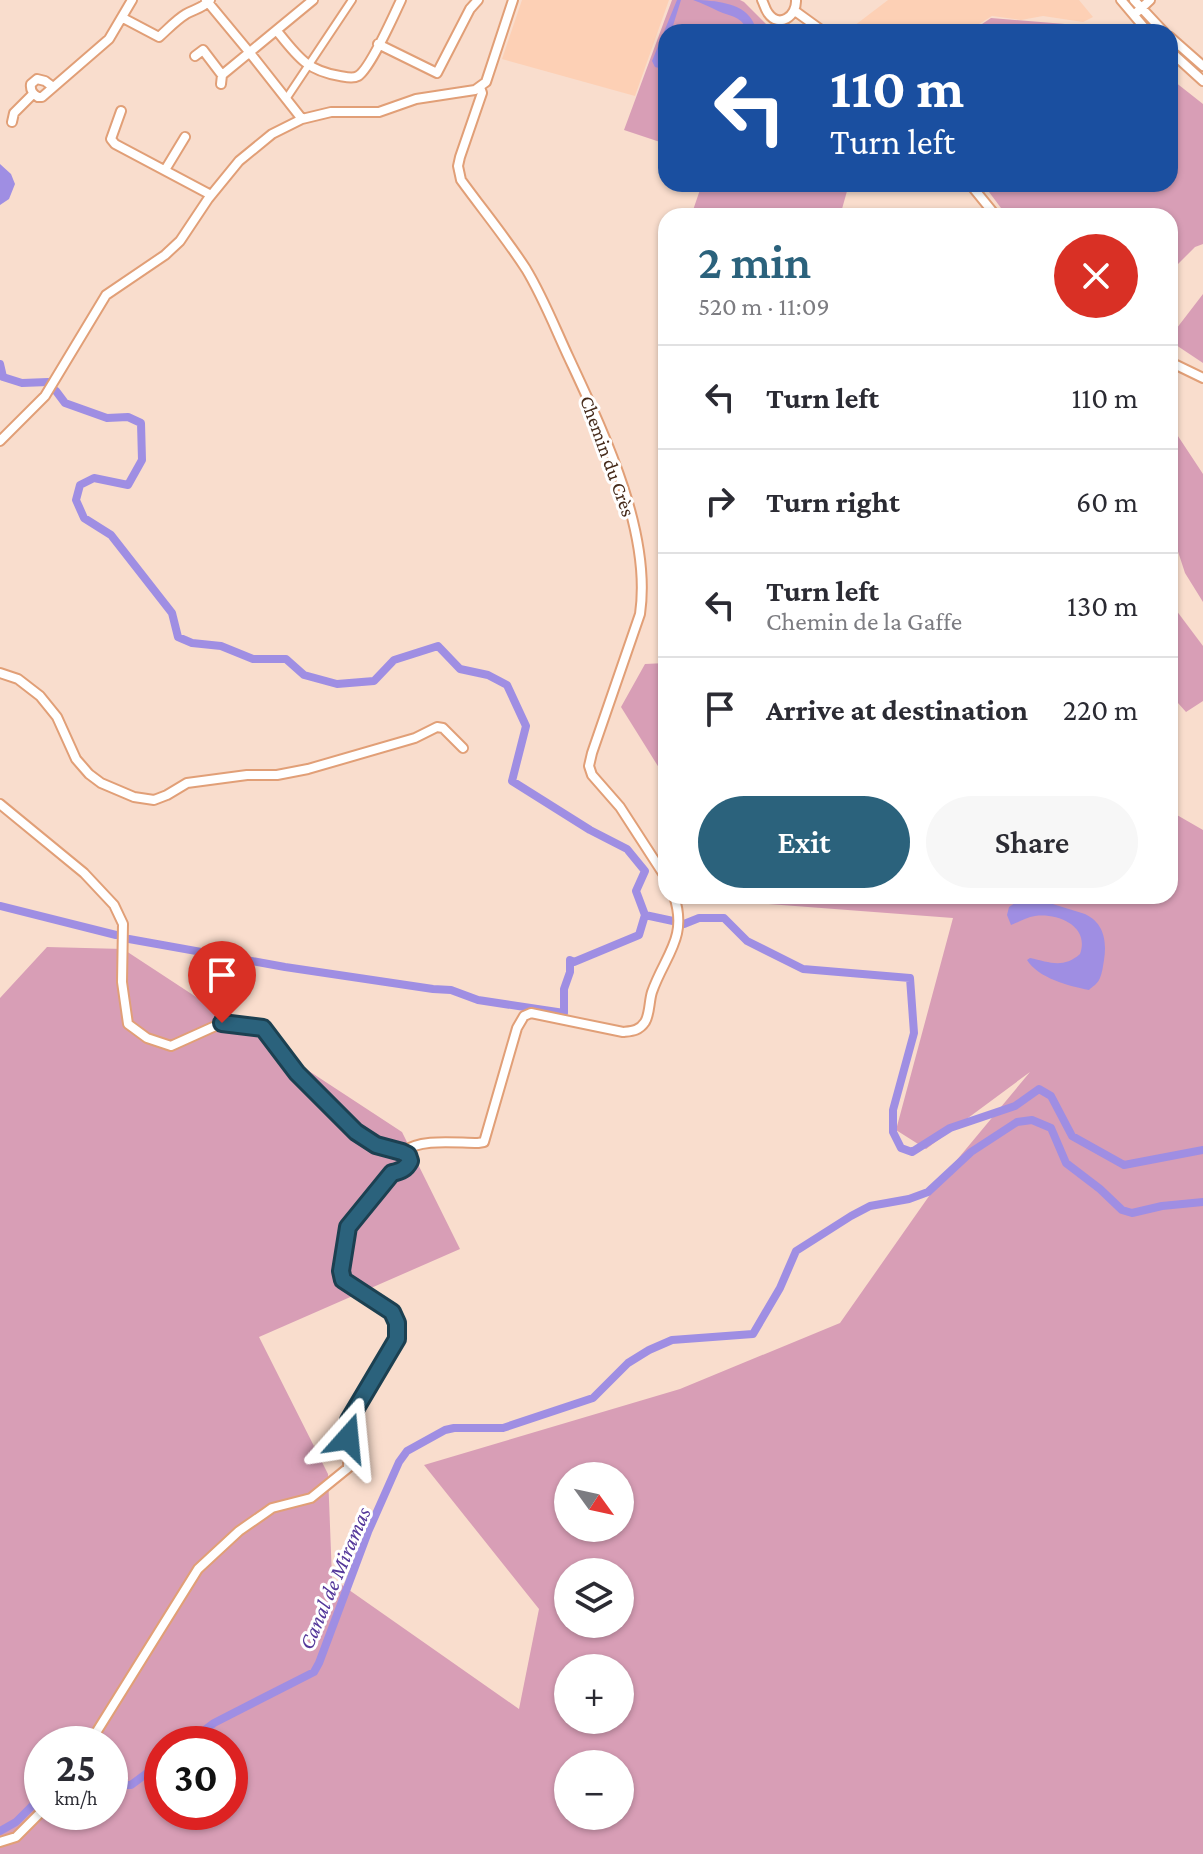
<!DOCTYPE html>
<meta charset="utf-8">
<style>
body{margin:0;font-family:"Crimson Pro",serif;background:#f7f7f7;color:#2b2b33;height:100vh;display:flex;flex-direction:column;font-size:30px;white-space:nowrap}
*{box-sizing:border-box;margin:0}
p{font-size:26px;color:#7c7c81}
.icon{flex:none;width:44px;height:44px;fill:none;stroke:currentColor;stroke-width:2;stroke-linecap:round;stroke-linejoin:round}
.map{position:relative;flex:1;overflow:hidden}
.side{position:absolute;left:658px;top:208px;width:520px;height:696px;display:flex;flex-direction:column;background:#fff;border-radius:24px;box-shadow:0 2px 6px #0004}
.side>*{flex:none}
.hud{position:absolute;left:658px;top:24px;width:520px;height:168px;border-radius:24px;box-shadow:0 2px 6px #0004;background:#1a4fa0;color:#fff;overflow:hidden}
.needle{width:52px;rotate:123deg}
.fabs{position:absolute;left:554px;top:1462px;display:grid;gap:16px}
.fabs a{display:grid;place-items:center;width:80px;height:80px;border-radius:50%;background:#fff;box-shadow:0 2px 6px #0004;font-size:40px}
.speed{position:absolute;left:24px;top:1726px;display:flex;gap:16px;font-size:40px;font-weight:700;text-align:center}
.speed>*{display:grid;place-content:center;width:104px;height:104px;border-radius:50%;background:#fff;box-shadow:0 2px 6px #0004;line-height:1}
.speed small{font-size:20px;font-weight:400}
.speed .limit{border:12px solid #d22;background:#fff;color:#111}
.pin{position:absolute;display:grid;place-items:center;width:68px;height:68px;color:#fff;margin:-82px -34px;border-radius:50% 50% 50% 0;rotate:-45deg;box-shadow:0 0 8px #0007}
.pin .icon{rotate:45deg}
.me{position:absolute;width:88px;margin:-44px;rotate:18deg;stroke-linejoin:round;filter:drop-shadow(0 0 6px #0008)}
.turn{display:flex;align-items:center;gap:28px;height:168px;padding:0 40px;font-size:36px}
.turn .icon{width:104px;height:104px;stroke-width:2.5}
.turn b{display:block;font-size:56px;line-height:68px}
.round{display:grid;place-items:center;flex:none;width:84px;height:84px;border-radius:42px;background:#f7f7f7}
.headline{display:flex;align-items:center;justify-content:space-between;height:136px;padding:0 40px}
h1{font-size:48px;font-weight:600;line-height:60px;color:#2b627c}
.action{display:flex;gap:16px;margin-top:auto;padding:16px 40px}
.action a{flex:1;height:92px;border-radius:48px;background:#2b627c;color:#fff;font-size:32px;font-weight:600;line-height:92px;text-align:center}
.action a+a{background:#f7f7f7;color:#2b2b33}
ul{padding:0;list-style:none}
li{display:flex;align-items:center;gap:24px;height:104px;padding:0 40px;border-top:2px solid #e1e1e2}
li div{flex:1}
li b{display:block;font-size:30px}
li em{font-style:normal}
.map>svg:first-child{display:block}
</style>
<div class="map">
<svg width="1203" height="1854" viewBox="0 0 1203 1854">
<rect width="100%" height="100%" fill="#f9ddcd"/>
<!-- built -->
<path fill="#fdd0b5" d="M522,0H669L635,96L502,59Z
M888,0H1079L1093,17L1083,22L1043,16L1021,20L992,16L966,32H846Z"/>
<!-- green -->
<path fill="#d89eb6" fill-rule="evenodd" d="M672,0H740L744,2L770,28L782,32H666V144L624,130Z
M991,18L1114,28L1118,32H970Z
M1170,78L1203,104V244L1195,247L1170,272V216H1007L983,184H1170Z
M702,184H849L840,216H691Z
M1203,294V363L1170,341V337Z
M1170,424L1203,474V602L1185,573L1170,527Z
M1170,602L1203,646V701L1186,712L1170,694Z
M666,663V779L621,707L645,664Z
M1170,811L1203,830V1854H0V998L47,947L123,949L402,1132L460,1249L259,1337L328,1474L332,1578L519,1709L539,1609L424,1465L680,1389L840,1323L941,1179L1030,1072L926,1149L896,1130L953,918L743,902L740,896H1170ZM568,1476H620V1528H568ZM568,1572H620V1624H568ZM568,1668H620V1720H568ZM42,1744H110V1812H42ZM162,1744H230V1812H162ZM568,1764H620V1816H568Z"/>
<!-- water -->
<path fill="#9f8ee3" d="M677,0H681L671,32H666V70L655,67L652,61Z
M693,0C709,0 738,2 749,16C754,21 754,27 760,32H747C743,16 731,17 718,11C710,7 702,3 693,0Z
M0,164L11,174L15,184L9,199L0,205Z
M1030,897L1085,914C1104,923 1107,941 1104,960C1103,966 1102,975 1099,980C1097,984 1092,987 1089,990C1069,986 1038,978 1027,960L1030,958C1049,962 1063,969 1080,954C1090,926 1058,913 1035,916C1027,917 1019,922 1011,925L1007,915L1009,907L1021,899Z"/>
<g fill="none" stroke-linecap="round" stroke-linejoin="round">
<!-- canal -->
<path stroke="#9f8ee3" stroke-width="8" d="M0,364L3,377L22,383L48,382
M56,391L65,403L107,418L128,417L141,423L142,460L128,485L94,478L80,485L76,500L84,518L111,535L172,613L178,637L192,643L221,646L253,659H286L304,675L337,684L374,681L394,660L438,646L460,669L488,675L507,685L526,726L512,781L590,830L627,849L645,871L636,891L645,915L673,921
M0,906L116,935
M684,924L699,918H724L747,941L803,969L910,978L914,1033L893,1110V1132L901,1148L912,1152L950,1128L1015,1106L1039,1089L1051,1096L1072,1136L1124,1165L1203,1150
M129,939L285,967L433,989L451,990L478,1000L564,1013V989L570,972V960L574,962L639,935L645,915
M186,1744L214,1723L314,1672L319,1663L368,1532L399,1462L407,1451L445,1430L454,1428H503L593,1398L628,1363L649,1350L672,1340L753,1334L780,1288L796,1251L851,1216L870,1206L909,1199L928,1192L971,1152L1017,1122L1032,1120L1051,1128L1066,1163L1100,1189L1122,1210L1132,1213L1162,1206L1203,1202
M110,1785H131L162,1762
M0,1831L16,1822L42,1796"/>
<!-- pedestrian casing -->
<g stroke="#e19f77" stroke-width="10">
<path id="pedestrian" d="M286,99L352,0"/>
</g>
<!-- minor casing -->
<g stroke="#e19f77" stroke-width="12">
<path id="minor" d="M206,0L250,53L302,119
M762,0C764,4 765,9 768,13C779,29 797,16 796,0
M1121,0L1148,32
M1134,0L1164,32
M795,11L824,32
M1136,13L1150,0
M123,18L159,37C168,29 176,20 186,14C195,9 203,8 210,0
M277,31C297,56 307,71 340,76C346,77 353,79 358,76C370,69 394,15 401,0
M1170,37L1203,66
M378,44L437,73L470,9L478,0
M1170,51L1203,81
M195,56L203,50L222,75L221,84
M222,75L313,0
M53,87L45,81L37,79L31,84C30,91 33,94 38,97H42L109,39L132,0
M480,87L482,93L460,157L458,166L461,180C482,209 506,238 526,269C543,297 555,328 569,358C603,431 652,532 640,614L592,753L589,766L592,775L620,807L666,878
M121,111L111,139L115,144L211,195
M12,122L14,113L33,94
M165,170L185,137
M970,184L996,216
M1170,362L1203,378
M0,441L45,396L106,295L165,255L180,241L208,199L239,161L272,134L302,119L331,112H379L416,99L475,90L486,82L513,0
M0,673L18,679L40,696L57,717L76,759L89,774L101,783L134,797L154,800L167,795L187,783L247,775H277L308,769L415,738L437,727L443,728L463,748
M0,804L84,873L114,905L123,924L122,982L128,1024L147,1038L171,1046L222,1023L263,1028L297,1073L356,1132L376,1145L402,1152
M402,1152C422,1138 454,1143 478,1143L484,1142L517,1028L524,1016L531,1013L623,1032C632,1031 639,1031 645,1022C650,1014 649,1001 652,992C665,955 688,938 674,896
M89,1744L198,1569L239,1531L265,1513L272,1508L311,1498L348,1468L349,1420L397,1339V1323L392,1312L353,1288L343,1280L341,1271L343,1250L348,1227L392,1173C401,1171 406,1169 410,1161L408,1155L402,1152
M0,1842L16,1837L42,1811"/>
</g>
<!-- pedestrian -->
<use href="#pedestrian" stroke="#fff" stroke-width="6"/>
<!-- minor -->
<use href="#minor" stroke="#fff" stroke-width="8"/>
</g>
<g fill="none" stroke-linecap="round" stroke-linejoin="round">
<!-- route casing -->
<g stroke="#1c4051" stroke-width="20">
<path id="route" d="M222,1023L263,1028L297,1073L356,1132L376,1145L402,1152L408,1155L410,1161C406,1169 401,1171 392,1173L348,1227L341,1271L343,1280L392,1312L397,1323V1339L349,1420L348,1438"/>
</g>
<!-- route -->
<use href="#route" stroke="#2b627c" stroke-width="14"/>
</g>
<g text-anchor="middle" stroke-width="6" stroke-linejoin="round" paint-order="stroke">
<!-- street labels -->
<g font-size="20" fill="#452a1a" stroke="#fff">
<text transform="translate(608 456) rotate(70)" y="7">Chemin du Crès</text>
</g>
<!-- water labels -->
<g font-size="22" font-style="italic" fill="#54379a" stroke="#fff">
<text transform="translate(334 1578) rotate(-67)" y="8">Canal de Miramas</text>
</g>
</g>
</svg>
<div class="fabs">
<a><svg class="needle" viewBox="-14 -14 28 28"><path d="M0-13l5 13h-10z" fill="#e53935"/><path d="M0 13l5-13h-10z" fill="#7c7c81"/></svg></a>
<a><svg class="icon" aria-label="layers" viewBox="0 0 24 24"><path d="M12 4l9 5-9 5-9-5zM3 14l9 5 9-5"/></svg></a>
<a>+</a>
<a>−</a>
</div>
<div class="speed"><div>25<small>km/h</small></div><div class="limit">30</div></div>
<div class="pin" style="left:222px;top:1023px;background:#d93025"><svg class="icon" aria-label="arrive" viewBox="0 0 24 24"><path d="M6 21V4h12l-3 4 3 4H6"/></svg></div>
<svg class="me" style="left:348px;top:1438px" viewBox="-20 -20 40 40"><path d="M0-17L14 15 0 8-14 15z" fill="#2b627c" stroke="#fff" stroke-width="4"/></svg>
<div class="hud">
<div class="turn"><svg class="icon" aria-label="left" viewBox="0 0 24 24"><path d="M17 20v-9H6M10 6l-5 5 5 5"/></svg><div><b>110 m</b>Turn left</div></div>
</div>
<section class="side">
<div class="headline"><div><h1>2 min</h1><p>520 m · 11:09</p></div><a class="round" style="background:#d93025;color:#fff"><svg class="icon" aria-label="close" viewBox="0 0 24 24"><path d="M6 6l12 12M18 6L6 18"/></svg></a></div>
<ul>
<li><svg class="icon" aria-label="left" viewBox="0 0 24 24"><path d="M17 20v-9H6M10 6l-5 5 5 5"/></svg><div><b>Turn left</b></div><em>110 m</em></li>
<li><svg class="icon" aria-label="right" viewBox="0 0 24 24"><path d="M7 20v-9h11M14 6l5 5-5 5"/></svg><div><b>Turn right</b></div><em>60 m</em></li>
<li><svg class="icon" aria-label="left" viewBox="0 0 24 24"><path d="M17 20v-9H6M10 6l-5 5 5 5"/></svg><div><b>Turn left</b><p>Chemin de la Gaffe</p></div><em>130 m</em></li>
<li><svg class="icon" aria-label="arrive" viewBox="0 0 24 24"><path d="M6 21V4h12l-3 4 3 4H6"/></svg><div><b>Arrive at destination</b></div><em>220 m</em></li>
</ul>
<div class="action"><a>Exit</a><a>Share</a></div>
</section>
</div>
